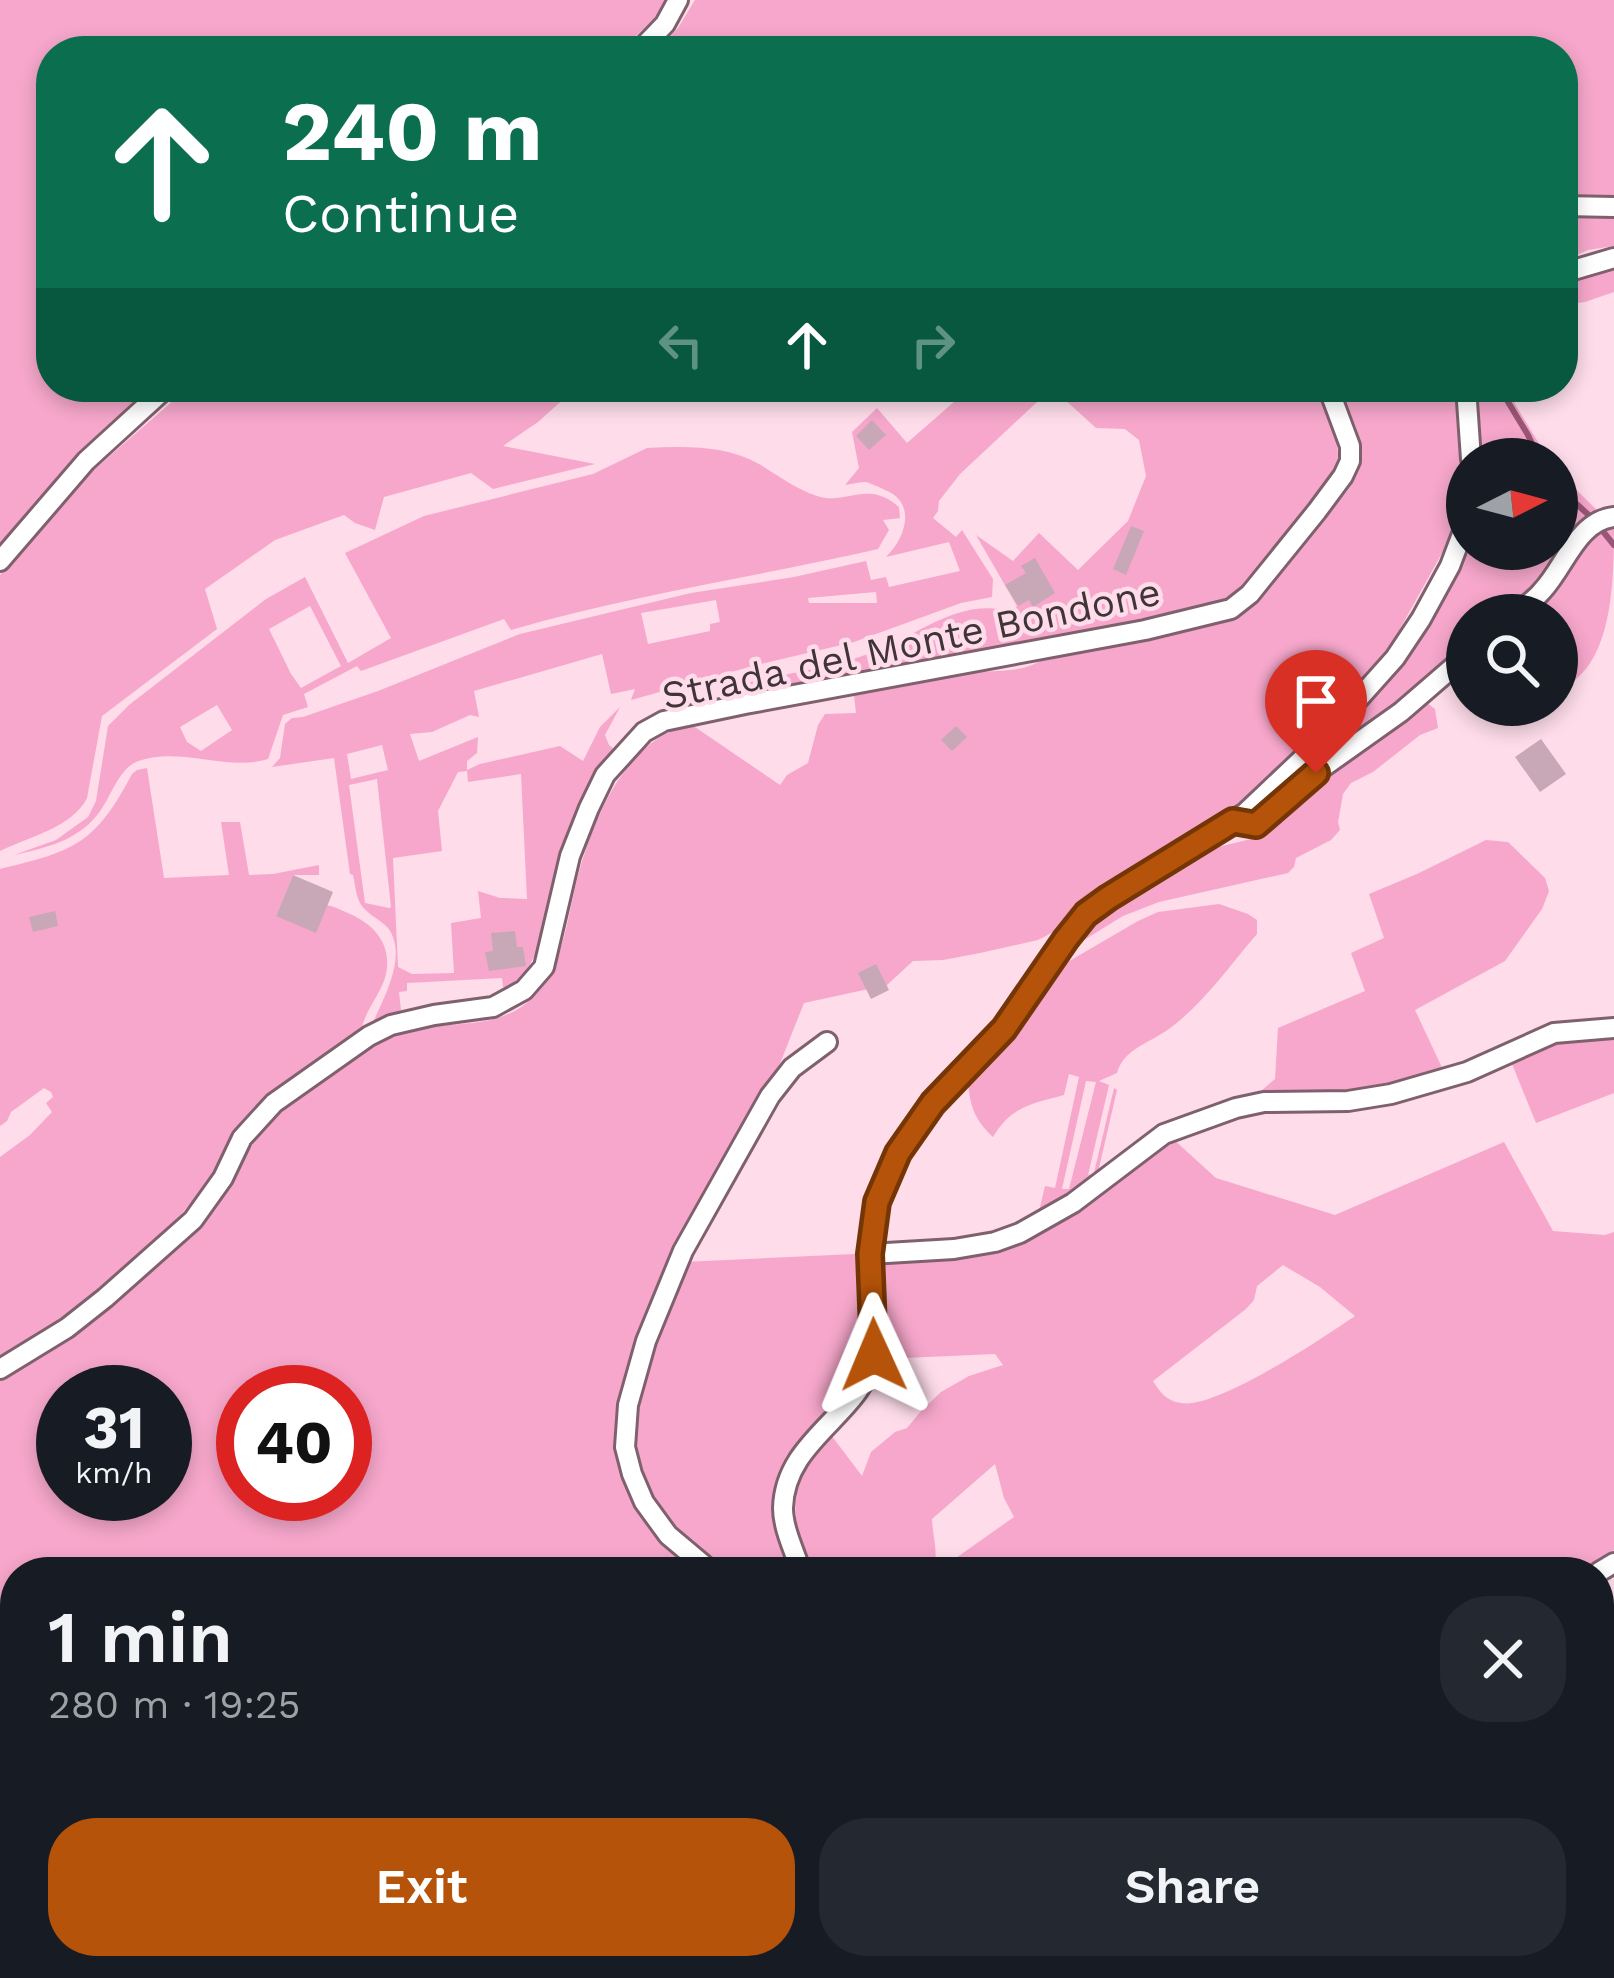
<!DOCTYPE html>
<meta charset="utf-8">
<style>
body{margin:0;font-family:"Work Sans",sans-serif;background:#242831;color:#f1f3f6;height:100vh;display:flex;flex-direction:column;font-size:45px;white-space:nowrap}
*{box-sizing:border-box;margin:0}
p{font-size:39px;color:#9ea1a6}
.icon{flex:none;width:66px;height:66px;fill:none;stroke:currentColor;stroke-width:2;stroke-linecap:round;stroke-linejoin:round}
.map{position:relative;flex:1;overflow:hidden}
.panel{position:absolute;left:0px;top:1557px;width:1614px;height:423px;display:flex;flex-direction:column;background:#171b24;border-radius:48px 48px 0 0;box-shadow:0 6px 18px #0003}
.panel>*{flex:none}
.banner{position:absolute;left:36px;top:36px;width:1542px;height:366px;border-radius:48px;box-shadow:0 6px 18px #0003;background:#0b6e4f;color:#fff;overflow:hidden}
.needle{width:78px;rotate:84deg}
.controls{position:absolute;left:1446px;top:438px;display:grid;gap:24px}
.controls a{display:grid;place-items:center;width:132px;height:132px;border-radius:50%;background:#171b24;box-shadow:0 6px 18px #0003;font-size:60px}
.speed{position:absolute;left:36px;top:1365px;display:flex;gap:24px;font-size:60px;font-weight:700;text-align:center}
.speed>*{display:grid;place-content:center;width:156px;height:156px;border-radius:50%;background:#171b24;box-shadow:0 6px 18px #0003;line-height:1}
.speed small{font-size:30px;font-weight:400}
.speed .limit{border:18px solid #d22;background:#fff;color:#111}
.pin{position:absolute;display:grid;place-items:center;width:102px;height:102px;color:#fff;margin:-123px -51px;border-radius:50% 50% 50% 0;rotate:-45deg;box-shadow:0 0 12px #0007}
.pin .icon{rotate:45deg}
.me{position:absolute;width:132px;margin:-66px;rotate:359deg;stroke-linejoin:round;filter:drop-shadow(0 0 9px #0008)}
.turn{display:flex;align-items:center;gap:42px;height:252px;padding:0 48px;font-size:54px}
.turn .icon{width:156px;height:156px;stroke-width:2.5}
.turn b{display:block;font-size:84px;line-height:102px}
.lanes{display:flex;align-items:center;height:114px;padding:0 48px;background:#0003;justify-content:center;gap:60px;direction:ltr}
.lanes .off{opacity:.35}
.round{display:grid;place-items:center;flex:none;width:126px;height:126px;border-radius:48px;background:#242831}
.headline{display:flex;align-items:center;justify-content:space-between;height:204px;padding:0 48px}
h1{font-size:72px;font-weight:600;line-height:90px}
.primary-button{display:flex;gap:24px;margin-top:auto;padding:24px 48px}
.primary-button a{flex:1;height:138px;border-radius:48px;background:#b45309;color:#fff;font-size:48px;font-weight:600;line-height:138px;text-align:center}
.primary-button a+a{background:#242831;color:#f1f3f6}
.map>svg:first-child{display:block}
</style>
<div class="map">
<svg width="1614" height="1978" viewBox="0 0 1614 1978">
<rect width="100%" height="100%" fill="#fedcea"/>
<!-- green -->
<path fill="#f6a7cb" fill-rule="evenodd" d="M0,0H668L660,13L620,51H51V387H158L0,550Z
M695,0H1614V199L1563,196V51H657L678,28Z
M1563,215L1614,216V246L1588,250L1563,261Z
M1614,269V292L1585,302L1563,305V287L1599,271Z
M189,387H577L538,422L503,446L595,464L493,489L471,473L384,497L375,530L355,523L344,515L275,540L205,589L217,629L102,716L87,798C72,828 28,837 0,851V575L89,474Z
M971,387H1318C1328,415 1346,446 1334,476L1243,586L1232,596L1204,608L743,695L741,684C784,674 830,668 871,653C919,636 958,596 1013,612L1017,606L976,535L1013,561L1039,533L1078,570L1128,521L1146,476L1139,440L1125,429L1096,428L1052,388L960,474L939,501L938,511L933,518L956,537L962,530L993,579L992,597L961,603L854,642L753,666L631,700L635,689L611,694L602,654L474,691L479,717L470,715L432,732L410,734L419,761L478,737L477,753L467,761V770L480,764L560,746L583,761L600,727L620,707L605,735L609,745L614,749C596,775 580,802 570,832C554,879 548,955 512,989L503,987L502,978L407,983V991L399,992L401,1010L371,1027C382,1001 409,956 388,928C380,919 365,913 360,903C356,896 355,883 353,875L350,874L334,758L272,767L280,758L285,724L292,718L303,717L378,691L520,634L691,593L794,577L866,561L871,580L886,577L889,587L960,571L949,542L886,557C906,538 917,502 885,490C884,489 867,482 866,482C859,482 852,484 845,485L859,468L852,432L877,408L907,443ZM876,592L877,603H809L808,598ZM716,600L720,622L710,624V631L648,644L641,613ZM382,745L388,770L351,779L347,754ZM467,771L468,782L521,774L527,899L500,898L478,891L481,918L451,923L454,973L412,974L398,967L393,858L442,851L438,811L458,772ZM377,779L391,907L389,908L365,903L349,785Z
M1338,387H1456L1463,498L1447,544L1396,636L1376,664L1294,754L1236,808L1138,868L1093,899L1059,929L1038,940L980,953L943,960L913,961L887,985L804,1003L771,1086L640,1343L628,1476L704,1572H15V1881H7L0,1902V1380C56,1349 106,1310 154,1268C170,1254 186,1240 200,1224C223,1199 236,1168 255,1141C272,1116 298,1099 323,1082C344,1067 375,1040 399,1033C449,1017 505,1036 541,988C565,957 568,913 578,876C593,819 627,736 692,725L780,785L787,775L808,763L818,725L825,714L856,713L854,695C893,686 935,674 975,672C1002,670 1024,673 1047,657L1236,620L1245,613L1349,489C1372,447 1356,427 1338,387ZM63,1392H165V1494H63ZM243,1392H345V1494H243Z
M1474,387H1505L1548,459H1480Z
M647,448C685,446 725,445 759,464C777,475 797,490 817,496C846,506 867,479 899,507L900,518L883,520L889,530L878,549C756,577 631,595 511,630L504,619L361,671L357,666L304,694L308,707L283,715L268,759C227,772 178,745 136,762C118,770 110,799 98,814C77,841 45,848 14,855L56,840L88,817L96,801L108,726L129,705L266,599L305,577L348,663L391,638L345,553L424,516L593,474ZM310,606L341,666L301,688L291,674L269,629ZM217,705L232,730L201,751L187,742L180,727Z
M1557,471L1601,514L1553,570L1506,615H1467V648L1439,675L1301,776C1366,706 1430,637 1469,549H1557Z
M1614,523C1614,580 1614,670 1557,690V615H1518L1583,542Z
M1422,703H1427L1435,709L1438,728L1420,735L1373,772L1351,783L1343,794L1338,822L1340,830L1331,840L1296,858L1294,867L1288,873L1159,902L1123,916L1076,945L1103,915L1210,849L1251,839L1269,829L1305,793Z
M147,768L164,878L229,875L221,822H240L249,875L273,874L319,865V875H293L276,916C291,913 308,906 323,905C332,905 341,910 350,914C375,925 392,945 386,974C381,996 362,1012 361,1035L280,1090L242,1121L209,1181L168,1230L73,1313L0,1359V1157L30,1135L52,1112L46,1103L53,1097L51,1092L44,1088L11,1112L7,1121L0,1126V869C75,851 95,844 132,774L137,770Z
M1486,840L1508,842L1545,878L1549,891L1542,909L1505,961L1415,1010L1445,1074L1372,1094L1254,1097L1275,1079L1278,1028L1365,991L1351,953L1384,938L1369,894L1417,874Z
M1219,904L1248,914L1257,920V934C1229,966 1202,1006 1166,1031C1147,1044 1123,1050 1117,1073L1099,1081L1109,1085L1088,1175L1094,1173L1114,1088L1117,1090L1099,1168L1106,1166L1104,1174L1038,1216L1045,1186L1055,1188L1079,1077L1069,1074L1064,1095C1031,1104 1012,1106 993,1137C974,1119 970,1106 968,1081L1005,1049L1066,963L1138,921L1158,912ZM1086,1081L1096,1082L1069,1189H1062Z
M1614,1033V1093L1536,1123L1510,1059L1551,1041Z
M1172,1138L1216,1178L1335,1215L1504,1142L1553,1231L1605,1235L1614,1232V1550L1577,1572H1182L1176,1564L1160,1572H936L1014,1517L1004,1498L995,1464L932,1519C933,1541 939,1551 933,1572H813C788,1512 786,1486 831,1435L862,1476L871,1452L895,1432L907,1428L921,1411L941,1392L969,1376L1003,1365L995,1354L905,1358L885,1328L882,1266L886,1262L986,1249ZM1283,1265L1320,1287L1355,1316C1323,1338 1215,1410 1181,1403C1166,1401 1160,1392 1153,1381L1246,1309L1254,1300L1257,1286Z
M855,1254L861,1270L865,1345L859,1372L845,1393L796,1445L783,1469L771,1504L772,1515L790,1572H716L669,1532L634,1473L631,1405L684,1262Z
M1614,1666V1943L1599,1934V1673Z
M0,1918L15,1919V1965H1060L1070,1978H0Z
M1081,1965H1132L1130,1978H1090Z
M1296,1965H1388L1382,1978H1324Z"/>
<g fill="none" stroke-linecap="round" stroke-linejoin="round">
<!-- stream -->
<path stroke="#9b5677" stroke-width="6" d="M1499,387L1528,435L1539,459
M1557,486L1593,519L1614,545"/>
</g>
<!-- building -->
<path fill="#c8a8b6" d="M872,420L886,435L869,450L856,436Z
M1131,526L1144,531L1126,575L1113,569Z
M1035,558L1055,593L1033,607L1029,600L1018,606L1005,585L1026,573L1021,566Z
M956,726L967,737L952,751L941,740Z
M1541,739L1566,774L1540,792L1515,757Z
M293,875L333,892L316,933L276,916Z
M55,911L58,926L33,932L29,917Z
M515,931L517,947H523L526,966L489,971L485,952L493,951L491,933Z
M876,964L889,990L871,999L858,973Z"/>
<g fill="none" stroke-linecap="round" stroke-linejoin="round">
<!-- minor casing -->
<g stroke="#7f616e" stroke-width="24">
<path id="minor" d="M639,51L665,24L678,0
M1563,206L1614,207
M1563,273L1614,258
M1466,387L1471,459
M0,561L86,461L167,387
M1512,615C1523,608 1534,601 1542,591C1565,567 1577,521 1614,517
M1233,821L1256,825L1315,773L1401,712L1467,655
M870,1254L954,1249L995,1242L1020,1233L1073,1203L1164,1134L1236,1108L1264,1102L1348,1101L1391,1094L1467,1072L1554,1033L1614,1028
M0,1369L67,1328L105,1298L193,1220L223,1178L242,1138L274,1103L369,1036L391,1025L434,1015L493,1007L524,990L544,967L570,856L589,808L605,775L644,732L664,721L745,704L1145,630L1231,609L1250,594L1317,511L1343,476L1350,461V446L1328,387
M712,1572L668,1535L644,1502L632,1474L625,1447L628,1405L646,1341L683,1251L770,1096L792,1068L827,1042
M801,1572C795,1552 783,1529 783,1508C785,1438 862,1416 874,1355L870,1254L877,1202L898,1153L933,1103L1004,1029L1066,939L1086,914L1245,813L1319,743L1395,658L1421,619L1450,566L1467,521
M1599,1572L1614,1563
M1070,1965L1079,1978
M1142,1978L1145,1965
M1392,1978L1396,1965
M1451,1978L1462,1965"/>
</g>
<!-- minor -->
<use href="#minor" stroke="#fff" stroke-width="18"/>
</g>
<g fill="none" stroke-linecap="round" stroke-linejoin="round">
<!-- route casing -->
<g stroke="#753606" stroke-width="30">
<path id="route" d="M874,1355L870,1254L877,1202L898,1153L933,1103L1004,1029L1066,939L1086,914L1108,898L1233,821L1256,825L1316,773"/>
</g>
<!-- route -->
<use href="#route" stroke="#b45309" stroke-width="21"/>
</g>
<g text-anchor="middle" stroke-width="9" stroke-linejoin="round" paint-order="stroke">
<!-- street labels -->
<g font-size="39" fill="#413439" stroke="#fedcea">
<text transform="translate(911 643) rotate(-12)" y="14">Strada del Monte Bondone</text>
</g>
</g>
</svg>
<div class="controls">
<a><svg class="needle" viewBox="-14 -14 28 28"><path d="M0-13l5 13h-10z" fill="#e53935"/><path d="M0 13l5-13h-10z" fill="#9ea1a6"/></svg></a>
<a><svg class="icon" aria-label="search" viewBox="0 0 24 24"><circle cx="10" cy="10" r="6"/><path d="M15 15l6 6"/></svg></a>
</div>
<div class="speed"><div>31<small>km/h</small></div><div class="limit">40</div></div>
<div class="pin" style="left:1316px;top:773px;background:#d93025"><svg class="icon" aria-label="arrive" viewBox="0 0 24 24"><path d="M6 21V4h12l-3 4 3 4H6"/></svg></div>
<svg class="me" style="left:874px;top:1355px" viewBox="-20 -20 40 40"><path d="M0-17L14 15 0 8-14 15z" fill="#b45309" stroke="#fff" stroke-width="4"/></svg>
<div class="banner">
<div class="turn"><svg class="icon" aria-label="ahead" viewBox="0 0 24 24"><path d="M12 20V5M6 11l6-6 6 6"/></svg><div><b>240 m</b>Continue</div></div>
<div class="lanes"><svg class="icon off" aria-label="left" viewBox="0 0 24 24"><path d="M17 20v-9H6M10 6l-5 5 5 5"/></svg><svg class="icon" aria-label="ahead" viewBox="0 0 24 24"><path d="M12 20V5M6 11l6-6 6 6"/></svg><svg class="icon off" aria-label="right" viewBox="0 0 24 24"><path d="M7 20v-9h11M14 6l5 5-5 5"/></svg></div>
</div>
<section class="panel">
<div class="headline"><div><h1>1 min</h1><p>280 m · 19:25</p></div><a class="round"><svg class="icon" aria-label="close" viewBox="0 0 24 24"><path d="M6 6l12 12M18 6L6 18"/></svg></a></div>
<div class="primary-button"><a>Exit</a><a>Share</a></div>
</section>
</div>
